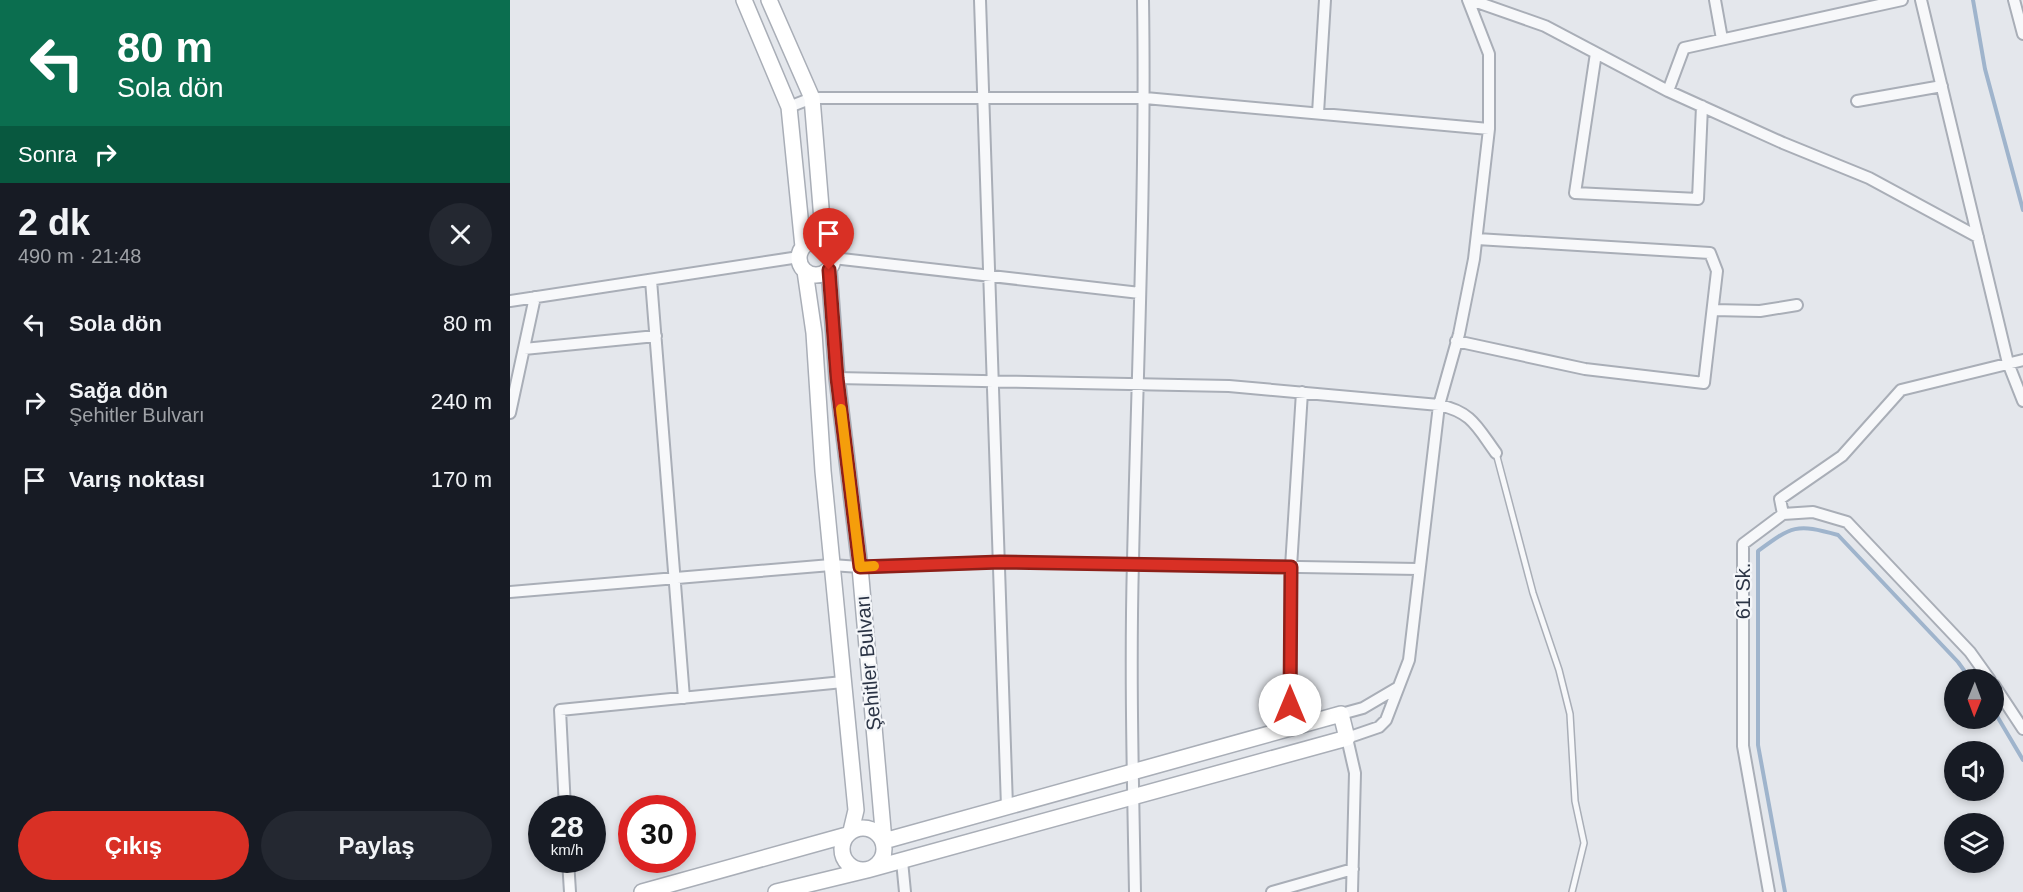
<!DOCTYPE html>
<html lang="tr">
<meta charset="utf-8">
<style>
body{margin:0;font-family:Helvetica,sans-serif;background:#242831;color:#f1f3f6;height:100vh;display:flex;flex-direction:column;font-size:22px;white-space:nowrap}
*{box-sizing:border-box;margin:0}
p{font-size:20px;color:#9ea1a6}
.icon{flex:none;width:33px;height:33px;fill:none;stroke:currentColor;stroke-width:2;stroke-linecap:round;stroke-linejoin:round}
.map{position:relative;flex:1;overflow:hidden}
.details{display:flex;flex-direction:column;background:#171b24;width:510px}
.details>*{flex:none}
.top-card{background:#0b6e4f;color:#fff;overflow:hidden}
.needle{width:39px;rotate:181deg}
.buttons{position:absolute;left:1434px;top:669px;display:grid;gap:12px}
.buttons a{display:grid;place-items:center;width:60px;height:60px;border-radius:50%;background:#171b24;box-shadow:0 3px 9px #0003;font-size:30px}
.speed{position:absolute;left:18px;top:795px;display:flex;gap:12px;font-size:30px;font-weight:700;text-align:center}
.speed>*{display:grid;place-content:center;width:78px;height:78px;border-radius:50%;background:#171b24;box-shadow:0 3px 9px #0003;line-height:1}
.speed small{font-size:15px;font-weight:400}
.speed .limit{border:9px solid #d22;background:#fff;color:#111}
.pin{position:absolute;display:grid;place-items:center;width:51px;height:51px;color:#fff;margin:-62px -26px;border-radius:50% 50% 50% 0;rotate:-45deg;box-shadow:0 0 6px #0007}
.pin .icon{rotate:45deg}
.me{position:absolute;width:66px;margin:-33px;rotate:0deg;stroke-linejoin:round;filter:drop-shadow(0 0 4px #0008)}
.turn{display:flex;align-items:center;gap:21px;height:126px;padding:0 18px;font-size:27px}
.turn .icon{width:78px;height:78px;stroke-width:2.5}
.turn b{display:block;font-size:42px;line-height:51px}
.then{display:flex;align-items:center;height:57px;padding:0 18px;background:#0003;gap:12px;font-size:22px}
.round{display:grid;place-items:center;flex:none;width:63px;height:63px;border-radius:32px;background:#242831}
.headline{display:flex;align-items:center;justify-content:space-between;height:102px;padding:0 18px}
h1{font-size:36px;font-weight:700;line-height:45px}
.action{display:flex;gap:12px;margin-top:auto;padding:12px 18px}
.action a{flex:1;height:69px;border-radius:36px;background:#d93025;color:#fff;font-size:24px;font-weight:700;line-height:69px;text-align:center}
.action a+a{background:#242831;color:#f1f3f6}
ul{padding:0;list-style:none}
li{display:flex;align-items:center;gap:18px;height:78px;padding:0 18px}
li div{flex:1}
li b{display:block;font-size:22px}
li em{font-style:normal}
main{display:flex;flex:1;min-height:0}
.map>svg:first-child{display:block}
</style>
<main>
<section class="details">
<div class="top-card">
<div class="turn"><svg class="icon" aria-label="left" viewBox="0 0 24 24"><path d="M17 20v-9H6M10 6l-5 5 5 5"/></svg><div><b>80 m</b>Sola dön</div></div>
<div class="then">Sonra<svg class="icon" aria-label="right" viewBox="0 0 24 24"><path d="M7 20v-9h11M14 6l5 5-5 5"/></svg></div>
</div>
<div class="headline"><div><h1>2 dk</h1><p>490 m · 21:48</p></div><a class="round"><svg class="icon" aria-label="close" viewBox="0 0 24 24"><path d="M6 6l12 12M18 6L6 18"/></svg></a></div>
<ul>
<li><svg class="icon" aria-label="left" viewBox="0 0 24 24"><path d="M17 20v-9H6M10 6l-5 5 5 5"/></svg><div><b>Sola dön</b></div><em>80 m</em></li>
<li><svg class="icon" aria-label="right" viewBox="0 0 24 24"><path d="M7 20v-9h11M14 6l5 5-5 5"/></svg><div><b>Sağa dön</b><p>Şehitler Bulvarı</p></div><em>240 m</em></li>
<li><svg class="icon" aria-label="arrive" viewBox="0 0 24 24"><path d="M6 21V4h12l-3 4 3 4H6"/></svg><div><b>Varış noktası</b></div><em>170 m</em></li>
</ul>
<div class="action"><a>Çıkış</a><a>Paylaş</a></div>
</section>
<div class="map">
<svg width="1513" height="892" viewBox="0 0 1513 892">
<rect width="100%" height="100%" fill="#e4e7ec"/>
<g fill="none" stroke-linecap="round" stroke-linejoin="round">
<!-- stream -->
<path stroke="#9fb4cc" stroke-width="4" d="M1463,0L1475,69L1513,210
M1484,711L1513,760
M1275,892L1248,745V551C1282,526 1286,523 1328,535L1448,662L1461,680"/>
<!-- lane casing -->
<g stroke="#a9aeb7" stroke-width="8">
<path id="lane" d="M986,453L1023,593L1049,670L1060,714L1065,801L1074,843L1062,892"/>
</g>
<!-- street casing -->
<g stroke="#a9aeb7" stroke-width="14">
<path id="street" d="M470,0L497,807
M961,0L1035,26L1158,91L1273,143L1359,178L1468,237
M1205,0L1212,39
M1411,0L1498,363L1513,401
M1504,0L1513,34
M1086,53L1065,193L1188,199L1192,106
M1158,91L1174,48L1392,0
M1347,101L1432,86
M279,107L302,98H635L979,129
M808,113L815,0
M323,258L630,293
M141,280L174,698
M0,301L289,257
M1203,310L1250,311L1287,305
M946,341L1075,369L1194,383L1207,271L1200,253L967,239
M14,349L146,336
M327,378L719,386L929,405C962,412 967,427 986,453
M0,413L25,297
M1273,514L1270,499L1332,456L1391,390L1513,360
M0,592L321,565L350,567L490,562L908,569
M1484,685L1513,729
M831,714L853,708L887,688
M780,728L781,567L792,392
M55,808L50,710L333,682
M58,860L60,892
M392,861L395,892
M625,892C623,782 620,672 623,561C627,374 636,187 633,0
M762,892L843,869
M842,892L845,773L837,738L869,727L876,720L899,660L929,405L949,334L964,259L979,129V54L958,0
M1259,892L1233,746V544L1273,514L1303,512L1337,522L1460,652L1480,680"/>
</g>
<!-- secondary casing -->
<g stroke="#a9aeb7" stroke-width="18">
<path id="secondary" d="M234,0L279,107L293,247
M259,0L302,98L314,244
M289 258a17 17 0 1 1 34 0a17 17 0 1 1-34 0Z
M295,271L304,333L313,471L346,810L341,831
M332 849a21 21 0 1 1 42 0a21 21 0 1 1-42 0Z
M132,892L337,835
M266,892L357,870L837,738L831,714L374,841L350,567L327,378L319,270"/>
</g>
<!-- lane -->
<use href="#lane" stroke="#f7f8fa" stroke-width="5"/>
<!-- street -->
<use href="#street" stroke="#f7f8fa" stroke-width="10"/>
<!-- secondary -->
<use href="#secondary" stroke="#fff" stroke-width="15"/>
</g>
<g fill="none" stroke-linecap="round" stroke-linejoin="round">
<!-- route casing -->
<g stroke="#8d1f18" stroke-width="15">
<path id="route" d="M319,270L327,378L350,567L490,562L781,567L780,705"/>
</g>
<!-- route -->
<use href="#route" stroke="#d93025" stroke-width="10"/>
<!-- slow -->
<path stroke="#f59e0b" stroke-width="10" d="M331,409L350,567L364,566"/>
</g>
<g text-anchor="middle" stroke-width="4.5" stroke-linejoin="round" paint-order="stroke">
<!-- street labels -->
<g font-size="20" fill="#2b3445" stroke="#f4f6f9">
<text transform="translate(1233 591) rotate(-90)" y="7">61 Sk.</text>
<text transform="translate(358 663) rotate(-95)" y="7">Şehitler Bulvarı</text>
</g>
</g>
</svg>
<div class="buttons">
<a><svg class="needle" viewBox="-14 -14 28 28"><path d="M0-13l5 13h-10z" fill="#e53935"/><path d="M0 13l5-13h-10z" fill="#9ea1a6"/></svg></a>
<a><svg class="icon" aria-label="sound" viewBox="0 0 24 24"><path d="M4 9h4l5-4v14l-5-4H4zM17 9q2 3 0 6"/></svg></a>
<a><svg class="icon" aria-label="layers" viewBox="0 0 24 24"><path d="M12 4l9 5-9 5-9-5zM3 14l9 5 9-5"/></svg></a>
</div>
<div class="speed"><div>28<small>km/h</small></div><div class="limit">30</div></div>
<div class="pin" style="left:319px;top:270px;background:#d93025"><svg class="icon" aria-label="arrive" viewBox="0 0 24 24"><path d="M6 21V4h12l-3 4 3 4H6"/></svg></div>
<svg class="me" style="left:780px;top:705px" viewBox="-20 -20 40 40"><circle r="19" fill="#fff"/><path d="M0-13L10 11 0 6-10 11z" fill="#d93025"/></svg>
</div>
</main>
